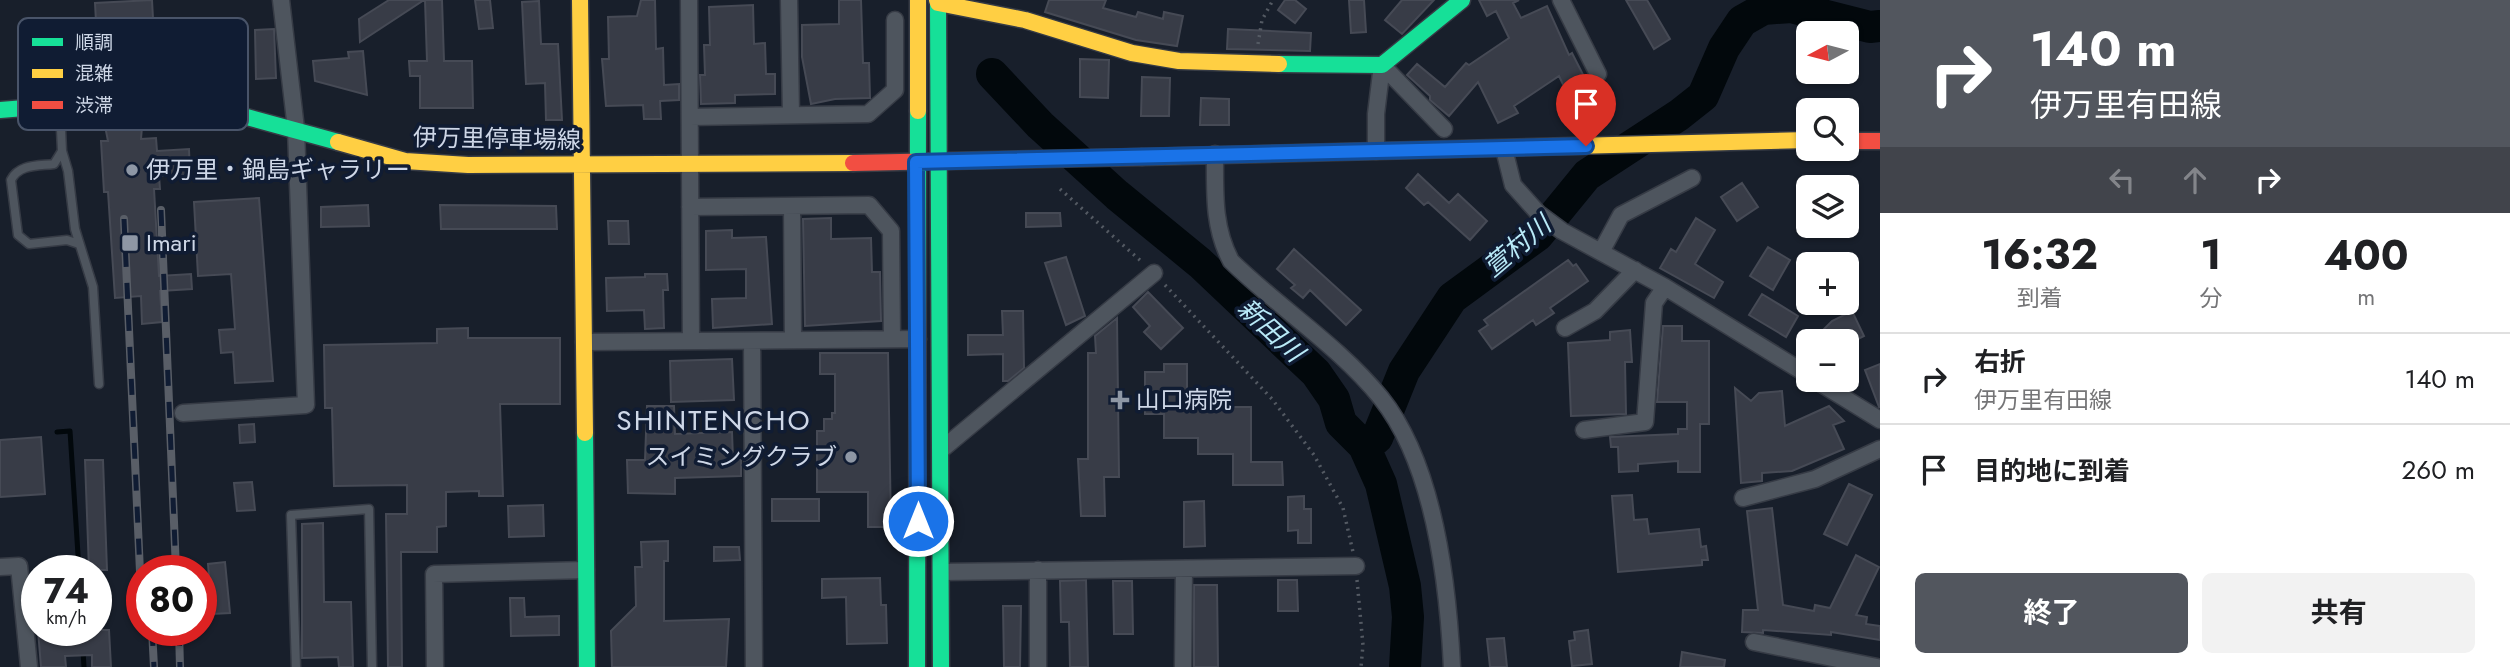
<!DOCTYPE html>
<html lang="ja">
<meta charset="utf-8">
<style>
body{margin:0;font-family:Jost,"Noto Sans JP",sans-serif;background:#f2f2f2;color:#202124;height:100vh;display:flex;flex-direction:column;font-size:26px;white-space:nowrap}
*{box-sizing:border-box;margin:0}
p{font-size:23px;color:#757577}
.icon{flex:none;width:38px;height:38px;fill:none;stroke:currentColor;stroke-width:2;stroke-linecap:round;stroke-linejoin:round}
.map{position:relative;flex:1;overflow:hidden}
.side{display:flex;flex-direction:column;background:#fff;width:630px}
.side>*{flex:none}
.hud{background:#52565e;color:#fff;overflow:hidden}
.needle{width:46px;rotate:263deg}
.controls{position:absolute;left:1796px;top:21px;display:grid;gap:14px}
.controls a{display:grid;place-items:center;width:63px;height:63px;border-radius:10px;background:#fff;box-shadow:0 2px 5px #0004;font-size:35px}
.speed{position:absolute;left:21px;top:555px;display:flex;gap:14px;font-size:35px;font-weight:700;text-align:center}
.speed>*{display:grid;place-content:center;width:91px;height:91px;border-radius:50%;background:#fff;box-shadow:0 2px 5px #0004;line-height:1}
.speed small{font-size:18px;font-weight:400}
.speed .limit{border:10px solid #d22;background:#fff;color:#111}
.pin{position:absolute;display:grid;place-items:center;width:60px;height:60px;color:#fff;margin:-72px -30px;border-radius:50% 50% 50% 0;rotate:-45deg;box-shadow:0 0 7px #0007}
.pin .icon{rotate:45deg}
.me{position:absolute;width:77px;margin:-38px;rotate:0deg;stroke-linejoin:round;filter:drop-shadow(0 0 5px #0008)}
.turn{display:flex;align-items:center;gap:24px;height:147px;padding:0 35px;font-size:32px}
.turn .icon{width:91px;height:91px;stroke-width:2.5}
.turn b{display:block;font-size:49px;line-height:60px}
.lanes{display:flex;align-items:center;height:66px;padding:0 35px;background:#0003;justify-content:center;gap:35px;direction:ltr}
.lanes .off{opacity:.35}
.eta{display:flex;justify-content:space-evenly;align-items:center;height:119px;text-align:center}
.eta b{font-size:42px;font-weight:700;line-height:49px}
.cta{display:flex;gap:14px;margin-top:auto;padding:14px 35px}
.cta a{flex:1;height:80px;border-radius:10px;background:#52565e;color:#fff;font-size:28px;font-weight:700;line-height:80px;text-align:center}
.cta a+a{background:#f2f2f2;color:#202124}
ul{padding:0;list-style:none}
li{display:flex;align-items:center;gap:21px;height:91px;padding:0 35px;border-top:2px solid #e0e0e0}
li div{flex:1}
li b{display:block;font-size:26px}
li em{font-style:normal}
main{display:flex;flex:1;min-height:0}
.map>svg:first-child{display:block}
</style>
<main>
<div class="map">
<svg width="1880" height="667" viewBox="0 0 1880 667">
<rect width="100%" height="100%" fill="#181f2b"/>
<g fill="none" stroke-linecap="round" stroke-linejoin="round">
<!-- stream -->
<path stroke="#02080c" stroke-width="5" d="M57,432L70,431L79,570
M83,651L84,667"/>
<!-- river -->
<path stroke="#02080c" stroke-width="32" d="M992,74L1040,125L1117,195L1200,263L1316,373L1334,399L1341,423L1364,446L1381,484L1405,586L1408,617L1405,667
M1364,446L1377,438L1404,371L1452,298L1538,235L1587,175L1679,115L1703,96L1724,48L1742,21L1763,9L1791,7L1870,27L1880,26"/>
</g>
<!-- building -->
<path fill="#383c47" stroke="#464a55" stroke-width="2" d="M152,0L155,56L135,58L140,87L102,88L104,60H98L95,3Z
M389,0H424L360,42L359,19Z
M425,0H442L444,61H472L473,108H420V76H410L409,61H427Z
M475,0H490L493,28L479,29Z
M641,0H655L656,49L663,48L664,85L679,84V100L660,101L661,119H644L643,105L606,106L602,59H609L608,17L637,16Z
M839,0H861L863,63H869L870,98L835,99L811,104L802,57V25L839,24Z
M1049,0H1106L1103,8L1136,17L1138,12L1163,19L1164,12L1183,16L1177,46L1136,40L1045,12Z
M1285,0H1295L1306,9L1295,23L1278,10Z
M1349,0H1364L1366,32L1351,33Z
M1402,0H1434L1402,34L1385,20Z
M1479,0H1519L1513,3L1521,18L1547,6L1569,55L1572,53L1599,106L1578,116L1559,76L1514,106L1518,113L1498,123L1478,82L1449,116L1430,100V96L1407,75L1417,64L1445,87L1466,63L1469,65L1509,38L1496,11L1487,16Z
M1626,0H1647L1670,39L1654,49Z
M539,1L541,44H558L562,120H546L545,83L526,84L522,2Z
M753,5L754,44L765,43L766,74H775V94L735,95V103L701,104L700,75H705L704,45H710L709,7Z
M274,29L276,78L256,79L255,30Z
M1228,29L1311,33L1310,51L1227,49Z
M363,51L367,95L315,81L313,61L349,58L348,52Z
M1080,59L1109,60L1108,98L1080,97Z
M1142,77L1170,78L1169,116H1141Z
M1201,98L1229,99V125H1200Z
M122,114L143,115L141,139L156,138L157,151L189,149L190,175L159,176L160,189H154L159,276L191,274L192,289L160,291L162,322L142,324L141,296L115,298L108,192H104L101,141H108L103,116Z
M1418,174L1449,203L1458,194L1487,221L1470,240L1428,202L1424,205L1406,188Z
M1742,183L1758,207L1737,221L1721,197Z
M259,198L273,381L235,383L233,352L221,353L219,330L235,329L231,274L198,276L194,202Z
M368,205L369,226L321,227V207Z
M440,205L556,206L557,229H441Z
M1026,213H1060L1061,226L1026,227Z
M831,218V239L871,238L872,272H880L881,321L805,326L803,219Z
M1696,218L1715,230L1695,264L1723,282L1714,298L1660,268L1671,249L1676,252Z
M608,221H628L629,244H609Z
M732,230V238L766,237L772,324L713,328L712,299L746,298V269L706,270V231Z
M1768,247L1790,260L1773,290L1750,276Z
M1294,249L1361,310L1346,325L1310,290L1303,298L1291,288L1295,285L1277,269Z
M1066,257L1085,316L1066,325L1045,263Z
M1568,260L1573,266L1576,264L1588,281L1550,308L1554,313L1536,325L1533,320L1492,349L1479,331L1488,325L1484,320Z
M645,274H667L668,290H663L664,328L645,329L644,310L607,311L606,278L645,277Z
M1148,292L1183,328L1161,349L1144,332L1150,326L1133,307Z
M1762,294L1798,316L1786,337L1749,315Z
M1002,311H1023L1024,368L1008,381H1003V354L968,355V335H1003Z
M1852,311L1864,336L1854,341H1812L1832,321Z
M1117,318L1119,477H1104L1105,516H1081L1078,459H1088V353H1096L1095,336Z
M1663,326H1682V341H1709V424H1700V472H1678V461L1638,464V471L1619,472L1618,447H1611L1610,437L1678,434V429H1687V402H1657Z
M468,328V338H560V404H500L503,496H479V491L446,492V526L437,527V552H401L402,667H388L386,514H407V485L334,486L332,408H325L324,345L437,343V329Z
M1630,330L1632,362H1625L1626,414L1571,416L1568,343L1610,340V332Z
M820,353H888L891,527H868V492H817V431H824V419H832V413H835V374H820Z
M732,359L734,400L671,402L670,361Z
M1164,364H1187V407H1251V462H1282L1283,485H1233V454H1198V438H1164V414H1145V372H1164Z
M1880,364V407H1879L1865,370Z
M1735,388L1751,401L1759,393L1782,391L1785,426L1829,406L1844,421L1833,425L1844,449L1792,471L1762,473V481L1741,483Z
M647,406H674L675,434L732,432L733,459H741V476L675,478V494L628,493L627,460H645Z
M254,424L255,442L240,443L239,425Z
M41,437L45,494L0,497V440Z
M85,460H103L107,570H89Z
M252,482L255,510L237,511L234,483Z
M1849,484L1872,495L1847,545L1824,534Z
M1632,495L1634,520L1647,519L1649,534L1699,529L1701,547L1706,546L1708,560H1702V565L1618,572L1612,496Z
M1304,496V509H1311V543H1298V530L1288,531V497Z
M772,499H819V521H772Z
M1204,501L1205,546L1184,547V502Z
M543,505L544,536L509,537L508,506Z
M1772,508L1783,605L1814,611L1815,605L1830,608L1856,555L1879,567L1856,615L1867,617L1866,624L1880,626V640L1831,632V635L1763,630V633L1742,632L1743,610H1758L1747,511Z
M323,523L324,602H351L353,667H339L338,657L302,658V524Z
M668,541V561H664V621L729,619L726,667H612L611,631L636,606L635,567H642L641,542Z
M714,547H739L740,560L714,561Z
M225,562L230,613L212,614L208,564Z
M880,578L881,605H886L887,643L847,644L846,597L822,598V579Z
M1086,580L1088,667H1070L1069,622H1061L1060,581Z
M1278,580H1297L1298,611H1278Z
M1113,581H1132L1133,634H1114Z
M1194,585H1217L1218,667H1194Z
M510,598H524L525,617L559,616V635L511,636Z
M1003,606H1021L1020,667H1004Z
M38,630H109L111,667H92V655L65,656L66,667H41Z
M1588,630L1592,664L1572,666L1569,641L1575,640L1574,632Z
M1504,638L1507,667H1490L1487,639Z
M1682,652L1725,660L1724,667H1680Z"/>
<g fill="none" stroke-linecap="round" stroke-linejoin="round">
<!-- lane casing -->
<g stroke="#363b45" stroke-width="11">
<path id="lane" d="M60,108L62,151L68,171L75,229L93,287L99,384
M62,151L54,164C38,166 19,164 11,180L18,235L29,244L67,240L79,244
M296,667L291,515L369,509L372,667"/>
</g>
<!-- street casing -->
<g stroke="#363b45" stroke-width="19">
<path id="street" d="M689,0L691,341
M789,0L791,114
M1561,0L1598,74
M1382,65L1444,129
M690,117L868,114L895,90V20
M1504,149L1513,185L1539,214L1562,231L1665,287L1808,375
M1376,151V114L1382,65
M1215,154C1215,193 1213,227 1231,261C1279,308 1339,346 1381,398C1434,464 1448,584 1452,667
M792,206L793,340
M690,207L869,205L891,231L892,339
M1601,252L1621,215L1692,178
M1565,328L1595,311L1635,270
M752,341L754,667
M584,342L918,339
M1815,380L1880,420
M183,413L306,405L296,129L281,0
M1584,430L1645,422L1654,303L1665,287
M941,450L1154,273
M1743,498L1815,479L1880,449
M0,567L19,566L29,667
M941,572L1356,566
M1754,642L1877,667
M435,667L434,574L586,570
M1038,667V570
M1183,667L1184,569"/>
</g>
<!-- fast casing -->
<g stroke="#363b45" stroke-width="19">
<path id="fast" d="M938,4L941,667
M1279,64L1382,65L1462,0
M0,110L122,100L203,105L338,142
M585,433L587,667
M917,667L918,111"/>
</g>
<!-- slow casing -->
<g stroke="#363b45" stroke-width="19">
<path id="slow" d="M580,0L585,433
M937,0L938,3L1025,20L1132,53L1179,61L1279,64
M918,111V0
M338,142L405,161L468,165L853,163
M1142,157L1808,140"/>
</g>
<!-- jam casing -->
<g stroke="#363b45" stroke-width="19">
<path id="jam" d="M1846,141H1880
M853,163L1142,157"/>
</g>
<!-- path -->
<path stroke="#545a63" stroke-width="3.5" stroke-dasharray="2 5" stroke-linecap="butt" d="M1258,44L1262,20L1273,0
M1060,189L1142,262
M1165,285L1272,399L1314,455L1343,508L1353,552
M1357,580L1363,645L1361,667"/>
<!-- lane -->
<use href="#lane" stroke="#4e555e" stroke-width="8"/>
<!-- street -->
<use href="#street" stroke="#4e555e" stroke-width="16"/>
<!-- fast -->
<use href="#fast" stroke="#16e098" stroke-width="16"/>
<!-- slow -->
<use href="#slow" stroke="#ffcf43" stroke-width="16"/>
<!-- jam -->
<use href="#jam" stroke="#f24e42" stroke-width="16"/>
<!-- rail casing -->
<g stroke="#595e67" stroke-width="8">
<path id="rail" d="M161,210L176,570
M124,219L142,616
M152,630L154,667
M179,630L180,667"/>
</g>
<!-- rail -->
<use href="#rail" stroke="#101c33" stroke-width="5" stroke-dasharray="16" stroke-linecap="butt"/>
</g>
<g fill="none" stroke-linecap="round" stroke-linejoin="round">
<!-- route casing -->
<g stroke="#114b97" stroke-width="18">
<path id="route" d="M918,521L916,162L1586,146"/>
</g>
<!-- route -->
<use href="#route" stroke="#1a73e8" stroke-width="12"/>
</g>
<!-- markers -->
<g fill="#8e97a5" stroke="#101c33" stroke-width="2.5">
<circle cx="132" cy="170" r="7"/>
<rect x="121" y="234" width="18" height="18" rx="3.5"/>
<path d="M1116.5 389.5h7v7h7v7h-7v7h-7v-7h-7v-7h7z"/>
<circle cx="851" cy="457" r="7"/>
</g>
<g text-anchor="middle" stroke-width="7" stroke-linejoin="round" paint-order="stroke">
<!-- street labels -->
<g font-size="24" fill="#ced7e7" stroke="#101c33">
<text transform="translate(497 139) rotate(1)" y="8">伊万里停車場線</text>
</g>
<!-- poi labels -->
<g font-size="24" fill="#ced7e7" stroke="#101c33" text-anchor="start">
<text x="146" y="178">伊万里・鍋島ギャラリー</text>
<text x="146" y="251">Imari</text>
<text x="1136" y="408">山口病院</text>
<text x="837" y="465" text-anchor="end">スイミングクラブ</text>
</g>
<!-- water labels -->
<g font-size="26" font-style="italic" fill="#b9eaf8" stroke="#101c33">
<text transform="translate(1517 246) rotate(-40)" y="9">萱村川</text>
<text transform="translate(1271 330) rotate(43)" y="9">新田川</text>
</g>
<!-- quarter labels -->
<g font-size="28" letter-spacing="2" fill="#ced7e7" stroke="#101c33">
<text x="714" y="430">SHINTENCHO</text>
</g>
</g>
<!-- legend -->
<rect x="18" y="18" width="230" height="112" rx="10" fill="#101c33" stroke="#495469" stroke-width="2"/>
<rect x="32" y="38" width="31" height="8" fill="#16e098"/>
<rect x="32" y="69" width="31" height="9" fill="#ffcf43"/>
<rect x="32" y="101" width="31" height="8" fill="#f24e42"/>
<g font-size="19" fill="#ced7e7">
<text x="75" y="49">順調</text>
<text x="75" y="80">混雑</text>
<text x="75" y="112">渋滞</text>
</g>
</svg>
<div class="controls">
<a><svg class="needle" viewBox="-14 -14 28 28"><path d="M0-13l5 13h-10z" fill="#e53935"/><path d="M0 13l5-13h-10z" fill="#757577"/></svg></a>
<a><svg class="icon" aria-label="search" viewBox="0 0 24 24"><circle cx="10" cy="10" r="6"/><path d="M15 15l6 6"/></svg></a>
<a><svg class="icon" aria-label="layers" viewBox="0 0 24 24"><path d="M12 4l9 5-9 5-9-5zM3 14l9 5 9-5"/></svg></a>
<a>+</a>
<a>−</a>
</div>
<div class="speed"><div>74<small>km/h</small></div><div class="limit">80</div></div>
<div class="pin" style="left:1586px;top:146px;background:#d93025"><svg class="icon" aria-label="arrive" viewBox="0 0 24 24"><path d="M6 21V4h12l-3 4 3 4H6"/></svg></div>
<svg class="me" style="left:918px;top:521px" viewBox="-20 -20 40 40"><circle r="17" fill="#1a73e8" stroke="#fff" stroke-width="3"/><path d="M0-11L8 9 0 5-8 9z" fill="#fff"/></svg>
</div>
<section class="side">
<div class="hud">
<div class="turn"><svg class="icon" aria-label="right" viewBox="0 0 24 24"><path d="M7 20v-9h11M14 6l5 5-5 5"/></svg><div><b>140 m</b>伊万里有田線</div></div>
<div class="lanes"><svg class="icon off" aria-label="left" viewBox="0 0 24 24"><path d="M17 20v-9H6M10 6l-5 5 5 5"/></svg><svg class="icon off" aria-label="ahead" viewBox="0 0 24 24"><path d="M12 20V5M6 11l6-6 6 6"/></svg><svg class="icon" aria-label="right" viewBox="0 0 24 24"><path d="M7 20v-9h11M14 6l5 5-5 5"/></svg></div>
</div>
<div class="eta">
<div><b>16:32</b><p>到着</p></div>
<div><b>1</b><p>分</p></div>
<div><b>400</b><p>m</p></div>
</div>
<ul>
<li><svg class="icon" aria-label="right" viewBox="0 0 24 24"><path d="M7 20v-9h11M14 6l5 5-5 5"/></svg><div><b>右折</b><p>伊万里有田線</p></div><em>140 m</em></li>
<li><svg class="icon" aria-label="arrive" viewBox="0 0 24 24"><path d="M6 21V4h12l-3 4 3 4H6"/></svg><div><b>目的地に到着</b></div><em>260 m</em></li>
</ul>
<div class="cta"><a>終了</a><a>共有</a></div>
</section>
</main>
